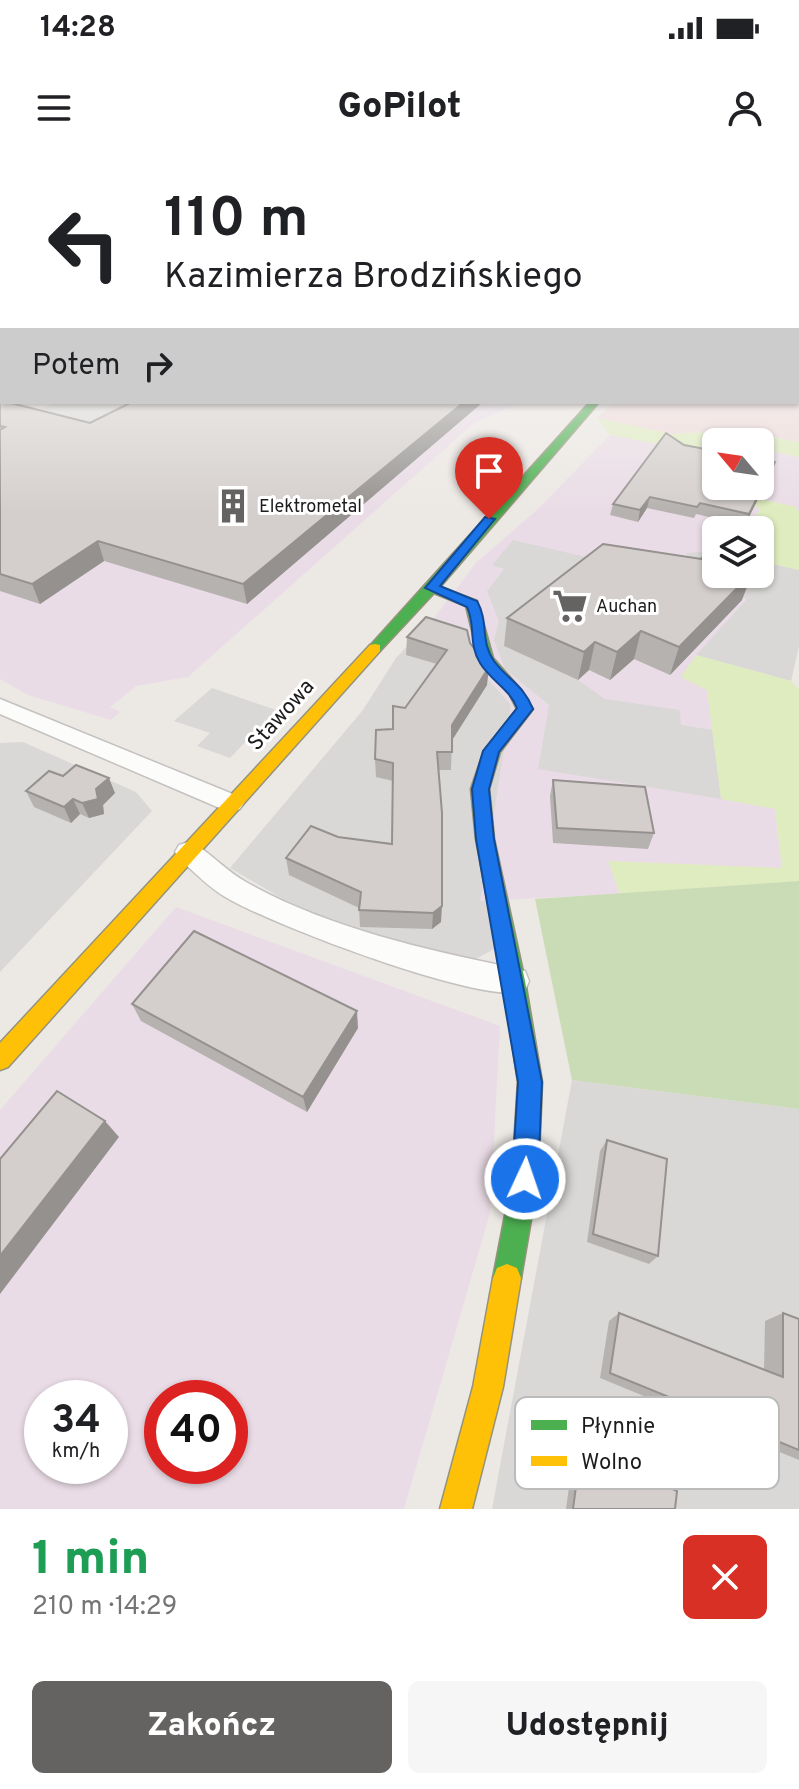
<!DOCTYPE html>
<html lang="pl">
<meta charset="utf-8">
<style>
body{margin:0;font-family:Overpass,sans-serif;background:#f6f6f6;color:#202124;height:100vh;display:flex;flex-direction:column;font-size:30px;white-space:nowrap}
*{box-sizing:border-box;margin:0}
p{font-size:26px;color:#757577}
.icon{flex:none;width:44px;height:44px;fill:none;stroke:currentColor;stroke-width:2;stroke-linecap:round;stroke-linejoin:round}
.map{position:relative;height:1349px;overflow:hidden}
.panel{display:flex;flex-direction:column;background:#fff;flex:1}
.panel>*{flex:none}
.guide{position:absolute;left:0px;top:0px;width:800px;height:244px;box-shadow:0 2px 6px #0004;background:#fff;color:#202124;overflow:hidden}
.needle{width:52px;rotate:299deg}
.tools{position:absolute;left:702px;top:268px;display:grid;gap:16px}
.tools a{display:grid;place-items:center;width:72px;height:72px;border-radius:12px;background:#fff;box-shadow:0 2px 6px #0004;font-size:40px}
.speed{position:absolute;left:24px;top:1220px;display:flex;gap:16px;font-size:40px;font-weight:700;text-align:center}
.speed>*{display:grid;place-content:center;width:104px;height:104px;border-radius:50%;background:#fff;box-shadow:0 2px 6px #0004;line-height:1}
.speed small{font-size:20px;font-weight:400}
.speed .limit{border:12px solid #d22;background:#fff;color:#111}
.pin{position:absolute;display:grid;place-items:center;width:68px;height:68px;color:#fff;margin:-82px -34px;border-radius:50% 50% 50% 0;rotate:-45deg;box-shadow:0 0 8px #0007}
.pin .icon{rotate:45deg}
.me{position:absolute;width:88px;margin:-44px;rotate:3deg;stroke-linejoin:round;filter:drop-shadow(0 0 6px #0008)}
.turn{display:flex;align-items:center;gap:28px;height:168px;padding:0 32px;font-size:36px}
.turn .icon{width:104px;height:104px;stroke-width:2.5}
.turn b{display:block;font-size:56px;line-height:68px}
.then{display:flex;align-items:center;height:76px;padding:0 32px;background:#0003;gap:16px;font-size:30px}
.round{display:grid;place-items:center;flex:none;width:84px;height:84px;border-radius:12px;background:#f6f6f6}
.head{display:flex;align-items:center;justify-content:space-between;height:136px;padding:0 32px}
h1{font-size:48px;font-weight:800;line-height:60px;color:#1e9e55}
.primary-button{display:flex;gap:16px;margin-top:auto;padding:16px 32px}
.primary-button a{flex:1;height:92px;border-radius:12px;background:#656362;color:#fff;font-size:32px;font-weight:800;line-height:92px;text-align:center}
.primary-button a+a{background:#f6f6f6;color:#202124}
.status{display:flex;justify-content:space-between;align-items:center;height:56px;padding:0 40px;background:#fff;direction:ltr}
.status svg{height:22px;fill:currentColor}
header{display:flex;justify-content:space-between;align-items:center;height:104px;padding:0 32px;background:#fff;font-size:36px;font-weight:800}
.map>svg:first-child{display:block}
</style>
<div class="status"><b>14:28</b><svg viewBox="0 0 49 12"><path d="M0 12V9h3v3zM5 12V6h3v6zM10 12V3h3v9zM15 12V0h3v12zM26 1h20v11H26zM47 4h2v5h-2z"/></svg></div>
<header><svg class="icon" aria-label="menu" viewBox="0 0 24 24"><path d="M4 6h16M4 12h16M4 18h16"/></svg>GoPilot<svg class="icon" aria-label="person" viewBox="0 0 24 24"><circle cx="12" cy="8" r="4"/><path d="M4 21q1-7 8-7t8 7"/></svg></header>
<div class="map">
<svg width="799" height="1349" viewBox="0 0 799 1349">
<rect width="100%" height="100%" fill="#ece8e4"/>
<!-- residential -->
<path fill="#dad8d6" d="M56,242H147V278L36,251Z
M434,458L464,467L469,497L511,545L494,789L476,799L346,768L281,738L230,708L363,550L396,498Z
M23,582L136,632L152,651L0,812V583Z
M572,920L799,949V1349H492Z"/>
<!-- commercial -->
<path fill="#efd9da" d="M799,163V282L737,270L672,274L597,258L613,242H798Z"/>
<!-- industrial -->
<path fill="#eadce6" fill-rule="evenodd" d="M147,242H522L474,263L188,517L136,526L110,547L120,552L111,560L28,535L0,519V286L62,256L100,266Z
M610,275L716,295V326H760V296L765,290L799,297V352L760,348L752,369L737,366L734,370H716V380L711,382L716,391V414H760V401L799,410V485L791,521L696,495L707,530L713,570L775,649L782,709L608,701L620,734L480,741L511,545L469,497L463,467L434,458L476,403L539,348Z
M176,747L500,866L490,1053L404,1349H0V950ZM42,1238H110V1306H42ZM162,1238H230V1306H162Z"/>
<!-- religious -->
<path fill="#d9d8d6" d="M513,380L599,400L504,486L578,520L605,539L680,550L681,565L713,570L721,639L538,609L549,545L505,509L494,480L499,461L487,431L504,409L492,405Z
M716,391V414H760V401L799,410V485L791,521L696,495L747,439L687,418V393Z
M212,528L276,550L230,598L197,586L210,573L174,561Z"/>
<!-- grass -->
<path fill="#dfecbf" d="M597,258L672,274L737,270L799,282V297L765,290L760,296V282H716V295L610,275Z
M752,337L796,347L799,352V410L760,401V370H734L737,366L752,369L760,348L748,345Z
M696,495L791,521L799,529V721L620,734L608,701L782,708L775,649L721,639L707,530L681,517Z"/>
<!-- forest -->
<path fill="#cadcb6" d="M799,721V949L572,920L535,739Z"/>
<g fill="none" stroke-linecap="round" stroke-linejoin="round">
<!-- street casing -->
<g stroke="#c4c2c0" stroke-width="3">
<path id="street" d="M0,539L240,637L244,643L240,649L231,652L222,649L0,554Z
M188,682L197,685C214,697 228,712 246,722C328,768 423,789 514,808L525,811L529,821L525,831C483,846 271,764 227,738C209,728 195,712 179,699L175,692L179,685Z"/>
</g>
<!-- fast casing -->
<g stroke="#96937c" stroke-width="3">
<path id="fast" d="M590,242H599L440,427L477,441L493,498L521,530L533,549L500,592L489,629L494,679L525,821L542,922L538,1019L521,1118L517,1128L507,1132L497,1128L493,1118L512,1019L518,922L503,821L476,679L471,629L484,591L517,549L510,535L479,499L466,446L434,433L380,491L375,492L368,488Z"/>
</g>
<!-- slow casing -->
<g stroke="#96937c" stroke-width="3">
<path id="slow" d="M375,484L380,485V491L8,907L0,910V883L370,485Z
M507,1104L517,1108L521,1118L503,1227L472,1349H440L473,1227L493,1118L497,1108Z"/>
</g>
<!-- street -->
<use href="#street" fill="#fcfcfb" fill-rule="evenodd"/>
<!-- fast -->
<use href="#fast" fill="#4caf50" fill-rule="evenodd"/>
<!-- slow -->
<use href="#slow" fill="#ffc107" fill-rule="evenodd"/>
</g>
<!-- wall -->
<path fill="#b6b2af" d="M0,230L21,246L90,263L483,242L247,444L104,401L40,444L0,431Z
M684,285L771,313L745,365L696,354L694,358L647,348L638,362L610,355L613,344Z
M742,440L670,515L634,499L610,520L589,510L578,520L504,486L507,458Z
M407,477L470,483L487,525L452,580L451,610H439L441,762L432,769L360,767L359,748L289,715L286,698L338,677L392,684L393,621L376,617L375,599L405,548L437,504L406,495Z
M63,616L115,633L103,645L104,654L89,658L80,654L71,663L34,647L26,631Z
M553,620L654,673L648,689L553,683L550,636Z
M132,844L358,868L307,952L141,861Z
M607,980L658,1096L649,1104L587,1082L600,991Z
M619,1153L764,1210L765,1161L783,1153L799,1159V1300L600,1218L609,1161Z
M581,1289L675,1349H566L574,1290Z"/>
<!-- shaded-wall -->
<path fill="#94918f" d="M464,242H483L247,444L243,424Z
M775,302L771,313L745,365L749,354Z
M650,337L647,348L638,362L640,350Z
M98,381L104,401L40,444L32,424Z
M752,414L742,440L670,515L679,487Z
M641,471L634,499L610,520L617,492Z
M595,482L589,510L578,520L584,492Z
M489,507L487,525L451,582L452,565Z
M109,618L115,633L103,645L104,654L89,658L82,643Z
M73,639L80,654L71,663L64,647Z
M442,746L441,762L432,769L433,753Z
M357,851L358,868L307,952L303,937Z
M105,961L119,977L0,1134V1096Z"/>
<!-- building -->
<path fill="#d4cfcc" stroke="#94918f" stroke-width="2" d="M798,177H799L798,208Z
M0,230H2V240H0L2,242H7L90,263L132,242H464L243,424L98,381L32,424L0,414V270L5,267L0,266Z
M666,273L684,285L716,291V326H760V299L775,302L749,354L700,343L697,347L650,337L640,350L613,344Z
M603,384L701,399L704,396L716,400V414H751L679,487L641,471L617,492L595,482L584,492L507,458Z
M426,457L467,470L470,483L489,507L452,565V592H437L442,653V746L433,753L359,750L361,732L286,698L311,666L338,677L392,684L393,603L375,599L376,570L393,569V546L405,548L447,490L407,477Z
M76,605L109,618L96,629L98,639L82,643L73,639L64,647L26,631L49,611L63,616Z
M553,620L645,627L654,673L557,668Z
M194,771L357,851L303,937L132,844Z
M57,931L105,961L0,1096V999Z
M607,980L667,999L658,1096L593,1074Z
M619,1153L783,1217V1153L799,1159V1290L610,1213Z
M581,1289L677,1331L675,1349H573Z"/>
<!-- sky -->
<linearGradient id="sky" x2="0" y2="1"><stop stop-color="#93c6e6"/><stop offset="0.46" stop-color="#f6f5f3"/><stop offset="1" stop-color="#f6f5f3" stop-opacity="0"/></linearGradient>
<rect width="799" height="352" fill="url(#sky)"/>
<!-- route -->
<path fill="#1a73e8" stroke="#114b97" stroke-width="2" d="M485,357L495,359L440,426L477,441C489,462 480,482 494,501C508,520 523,524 533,549L499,592L489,629L494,679L542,922L538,1019L534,1028L525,1032L516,1028L512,1019L518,922L476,679L472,629L483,591L517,548C509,528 491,521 480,503C468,484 476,465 467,447L425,428Z"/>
<!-- icons -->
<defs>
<g id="building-bare" transform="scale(2.76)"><path d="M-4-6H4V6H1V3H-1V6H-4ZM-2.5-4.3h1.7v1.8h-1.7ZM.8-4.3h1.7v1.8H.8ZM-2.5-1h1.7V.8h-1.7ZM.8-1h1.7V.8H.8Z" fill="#656362" stroke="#fff" stroke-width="2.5" paint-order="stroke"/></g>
<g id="supermarket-bare" transform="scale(2.76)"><path d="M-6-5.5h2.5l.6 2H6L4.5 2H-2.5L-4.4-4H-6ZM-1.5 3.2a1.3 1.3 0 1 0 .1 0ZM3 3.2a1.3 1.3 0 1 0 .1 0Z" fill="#656362" stroke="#fff" stroke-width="2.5" paint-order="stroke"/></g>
</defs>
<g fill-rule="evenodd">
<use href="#building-bare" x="233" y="346"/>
<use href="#supermarket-bare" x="570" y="446"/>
</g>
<g text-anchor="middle" stroke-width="6" stroke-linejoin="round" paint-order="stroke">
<!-- far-poi labels -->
<g font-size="18" fill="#1c1c1c" stroke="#fff" text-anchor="start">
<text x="259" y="352">Elektrometal</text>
<text x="596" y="452">Auchan</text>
</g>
<!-- street labels -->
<g font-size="22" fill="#1c1c1c" stroke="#fff">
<text transform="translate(280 554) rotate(-48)" y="8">Stawowa</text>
</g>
</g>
<!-- legend -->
<rect x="515" y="1237" width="264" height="92" rx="12" fill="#fff" stroke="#bbb" stroke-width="2"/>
<rect x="531" y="1260" width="36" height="10" fill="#4caf50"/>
<rect x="531" y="1296" width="36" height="10" fill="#ffc107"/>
<g font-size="22" fill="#1c1c1c">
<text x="581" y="1273">Płynnie</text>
<text x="581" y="1309">Wolno</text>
</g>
</svg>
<div class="tools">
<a><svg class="needle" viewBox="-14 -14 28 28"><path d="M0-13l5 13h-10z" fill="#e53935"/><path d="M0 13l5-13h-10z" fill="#757577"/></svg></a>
<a><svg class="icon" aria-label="layers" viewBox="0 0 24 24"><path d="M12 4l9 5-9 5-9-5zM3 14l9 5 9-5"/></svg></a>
</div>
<div class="speed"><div>34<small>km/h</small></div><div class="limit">40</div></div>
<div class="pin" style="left:489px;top:359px;background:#d93025"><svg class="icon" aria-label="arrive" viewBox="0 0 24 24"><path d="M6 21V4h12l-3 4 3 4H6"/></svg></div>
<svg class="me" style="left:525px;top:1019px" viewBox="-20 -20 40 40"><circle r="17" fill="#1a73e8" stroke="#fff" stroke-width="3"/><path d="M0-11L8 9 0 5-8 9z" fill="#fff"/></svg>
<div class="guide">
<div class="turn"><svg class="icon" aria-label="left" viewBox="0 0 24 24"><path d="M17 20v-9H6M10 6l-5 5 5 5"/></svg><div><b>110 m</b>Kazimierza Brodzińskiego</div></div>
<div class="then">Potem<svg class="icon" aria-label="right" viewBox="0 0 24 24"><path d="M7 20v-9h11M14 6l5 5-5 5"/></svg></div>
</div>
</div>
<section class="panel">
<div class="head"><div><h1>1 min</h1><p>210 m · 14:29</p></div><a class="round" style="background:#d93025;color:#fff"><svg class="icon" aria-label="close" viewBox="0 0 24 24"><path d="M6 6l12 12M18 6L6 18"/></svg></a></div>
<div class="primary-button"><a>Zakończ</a><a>Udostępnij</a></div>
</section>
